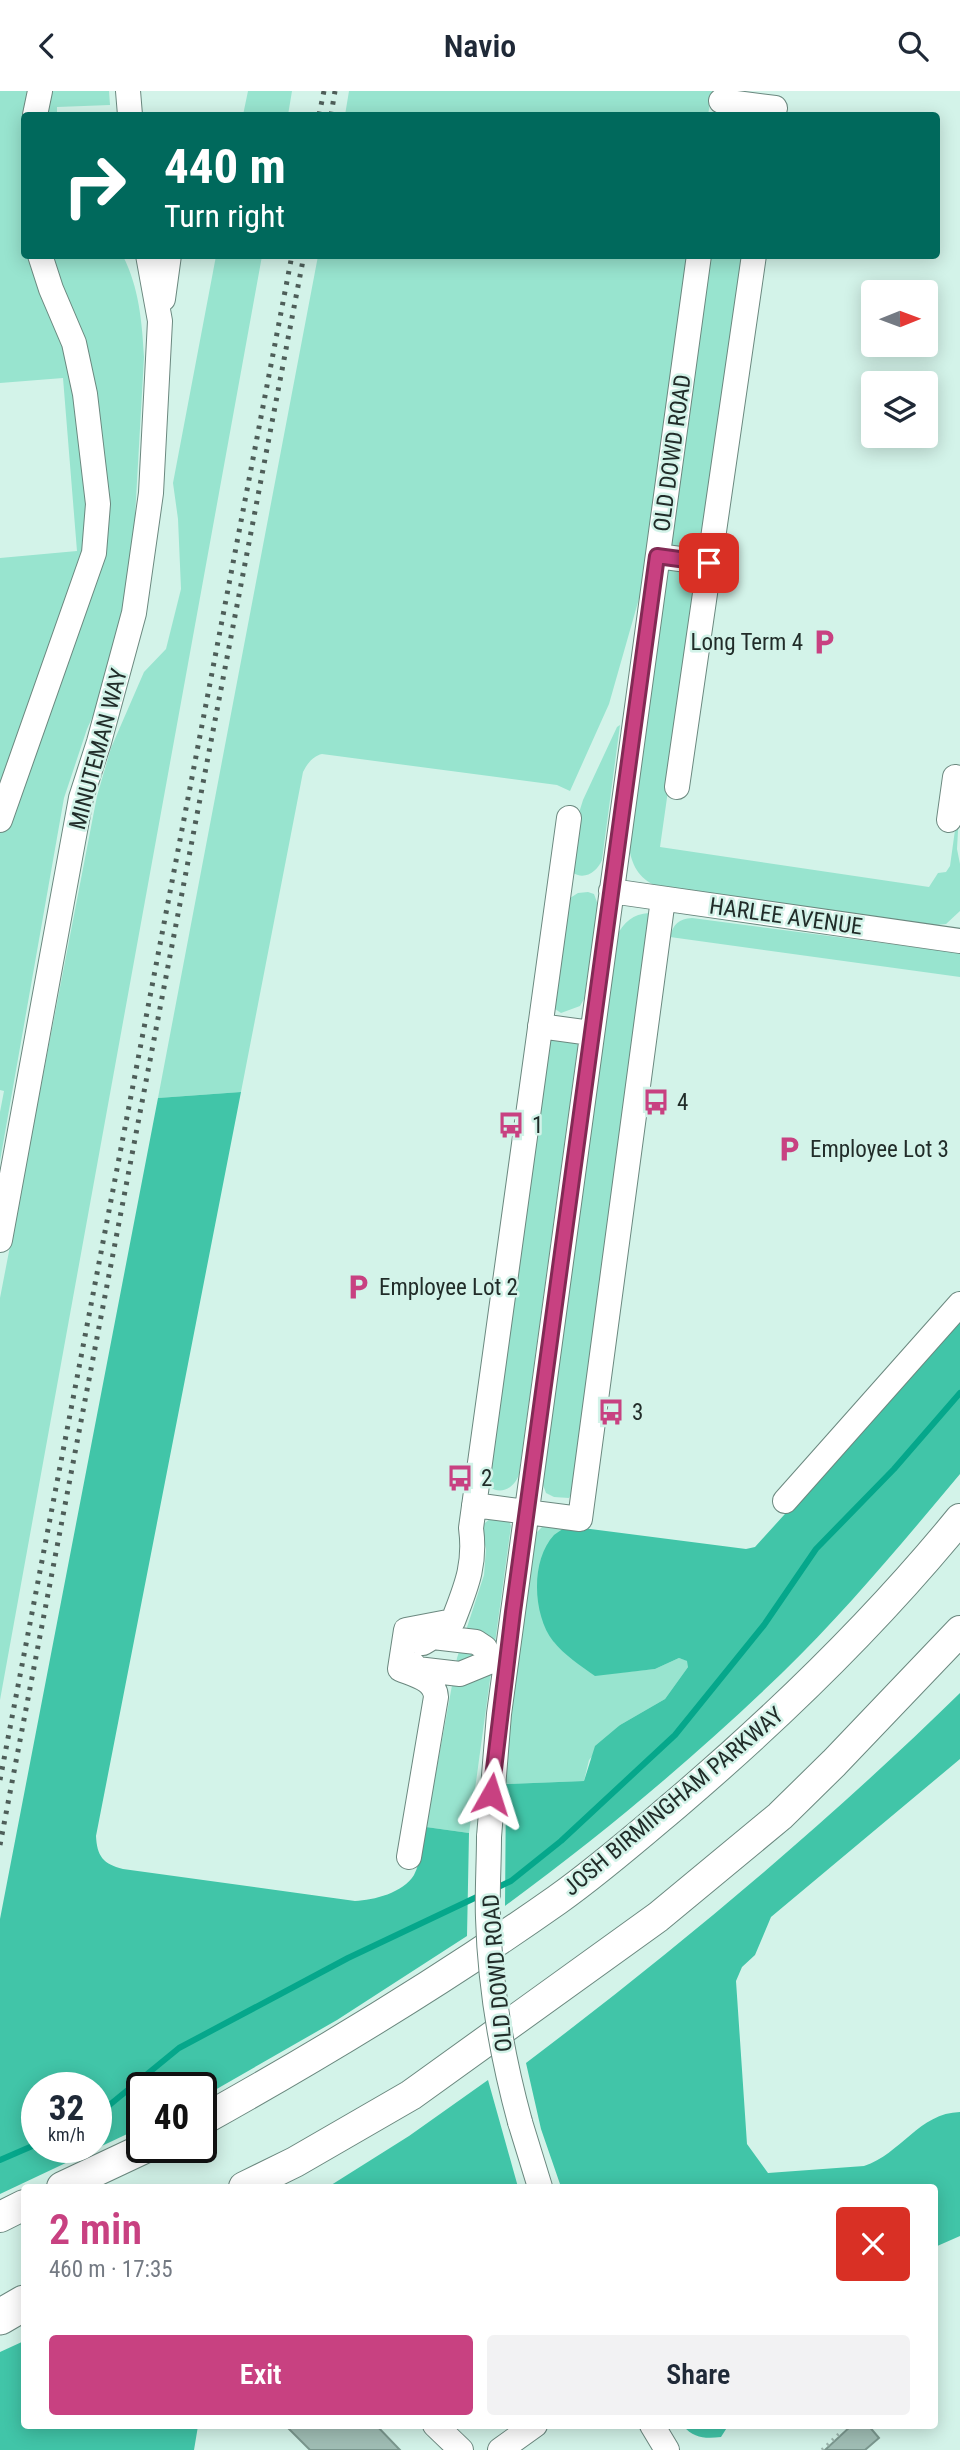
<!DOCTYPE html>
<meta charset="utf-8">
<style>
body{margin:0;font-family:"Roboto Condensed",sans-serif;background:#f2f2f3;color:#1f2937;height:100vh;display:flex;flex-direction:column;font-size:26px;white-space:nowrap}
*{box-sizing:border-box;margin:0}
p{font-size:23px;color:#747a83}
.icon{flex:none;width:38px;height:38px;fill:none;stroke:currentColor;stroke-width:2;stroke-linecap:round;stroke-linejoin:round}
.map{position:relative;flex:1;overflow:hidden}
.drawer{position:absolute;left:21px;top:2093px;width:917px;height:245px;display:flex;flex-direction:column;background:#fff;border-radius:7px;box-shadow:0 4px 18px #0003}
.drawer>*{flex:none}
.guide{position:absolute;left:21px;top:21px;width:919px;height:147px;border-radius:7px;box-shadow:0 4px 18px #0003;background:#00695c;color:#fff;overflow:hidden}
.needle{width:46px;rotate:89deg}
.buttons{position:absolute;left:861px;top:189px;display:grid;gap:14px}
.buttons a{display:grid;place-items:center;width:77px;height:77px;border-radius:7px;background:#fff;box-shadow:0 4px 18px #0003;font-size:35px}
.speed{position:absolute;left:21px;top:1981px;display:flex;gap:14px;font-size:35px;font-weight:700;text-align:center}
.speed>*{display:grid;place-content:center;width:91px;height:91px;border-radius:50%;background:#fff;box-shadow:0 4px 18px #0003;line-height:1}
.speed small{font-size:18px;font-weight:400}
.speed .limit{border:4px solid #111;border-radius:10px;background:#fff;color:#111}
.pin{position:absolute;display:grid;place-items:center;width:60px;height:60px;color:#fff;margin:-30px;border-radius:14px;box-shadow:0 4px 10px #0006}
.me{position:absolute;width:77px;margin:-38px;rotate:6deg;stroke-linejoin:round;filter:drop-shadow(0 0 5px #0008)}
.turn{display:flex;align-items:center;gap:24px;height:147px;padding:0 28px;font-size:32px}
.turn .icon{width:91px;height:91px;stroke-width:2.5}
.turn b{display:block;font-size:49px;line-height:60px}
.round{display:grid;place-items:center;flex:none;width:74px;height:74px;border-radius:7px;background:#f2f2f3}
.overview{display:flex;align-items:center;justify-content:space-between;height:119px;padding:0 28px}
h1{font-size:42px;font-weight:600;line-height:52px;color:#c84181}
.action{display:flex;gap:14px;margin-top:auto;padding:14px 28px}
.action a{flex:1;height:80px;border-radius:7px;background:#c84181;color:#fff;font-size:28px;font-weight:600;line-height:80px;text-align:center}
.action a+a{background:#f2f2f3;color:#1f2937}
header{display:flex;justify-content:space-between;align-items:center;height:91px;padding:0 28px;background:#fff;font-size:32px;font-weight:600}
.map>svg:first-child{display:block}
</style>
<header><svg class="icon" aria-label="back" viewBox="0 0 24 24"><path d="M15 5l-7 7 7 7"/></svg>Navio<svg class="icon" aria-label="search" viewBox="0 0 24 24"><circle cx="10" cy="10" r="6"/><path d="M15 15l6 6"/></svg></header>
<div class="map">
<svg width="960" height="2359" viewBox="0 0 960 2359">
<rect width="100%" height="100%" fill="#d3f3e9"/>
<!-- green -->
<path fill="#98e4cf" d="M0,0H109L110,14L57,16V24H24V164L123,165C139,197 142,230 144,266L130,515L124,556L87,638L64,707L0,1070V1021L4,1000L0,999V467L77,460L63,287L0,292Z
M248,0H292L288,24H243Z
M349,0H712L708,24H345Z
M216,165H262L0,1609V1207L97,705L111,657L144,581L166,558L181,498L178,428L173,392Z
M318,165H688L642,497L609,613L570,700L557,694L322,663C313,665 307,673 303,681L241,1001L158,1007Z
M710,165H744L660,756L929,796L938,782L946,781L950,775L960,703L957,758L960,773V820L946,833L936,834L660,797C640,788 633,778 629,757Z
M620,634L602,769C597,781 584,790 572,781L578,725L583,709L617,636Z
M588,801L594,803L598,814L584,908L580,915L561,922L555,918L570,807L578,802Z
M649,822L572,1401L569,1407L554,1406L546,1402L543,1394L616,846C624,831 633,823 649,822Z
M692,827L960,862V886L670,846C673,833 679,828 692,827Z
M551,944L575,949L578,954L519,1383C515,1397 500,1405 489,1395Z
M490,1428L509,1429L511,1435L469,1742L426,1736L457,1567L484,1484L486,1458L481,1435Z
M544,1434L567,1435L554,1551L574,1569L595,1584L655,1578L679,1567L688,1570V1576L665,1608L620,1634L589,1669L584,1690L506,1693L504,1678L535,1443Z"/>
<!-- forest -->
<path fill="#41c5a8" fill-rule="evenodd" d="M241,1001L96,1745C97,1765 103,1773 123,1778L355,1810C374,1809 403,1802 414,1784C421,1771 422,1751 426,1736L469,1742L467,1845L337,1929L201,2007V1997H142V2036L0,2103V1828L158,1007ZM37,1997H96V2056H37Z
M960,1230V1383C903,1451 846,1520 782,1582C695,1666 603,1743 505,1815L506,1693L584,1690L595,1655L620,1634L665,1608L688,1576L687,1570L679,1567L655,1578L595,1585C581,1575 564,1564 553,1550C533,1524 530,1470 554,1444C558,1441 563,1438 567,1435L746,1458L755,1456Z
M960,1602V1668L771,1826L755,1864L742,1876L736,1890L747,2053L768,2082L864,2075C901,2063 919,2022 960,2021V2145L935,2156L934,2096H561L541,2038L526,1972C678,1857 824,1735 960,1602Z
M488,1989L518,2096H328L409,2045Z
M24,2250V2334L198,2335L194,2359H0V2261Z
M683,2335H728L721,2346C705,2348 694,2347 683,2335Z"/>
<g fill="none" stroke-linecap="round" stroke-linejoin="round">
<!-- stream -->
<path stroke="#05a78b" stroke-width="6" d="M494,1798L511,1790L561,1750L675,1644L764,1534L816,1458L894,1378L960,1302
M96,2025L179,1957L348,1867L481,1804
M0,2069L37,2053"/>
</g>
<!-- building -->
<path fill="#a0beb5" stroke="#7b988f" stroke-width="2" d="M285,2334H376L400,2359H310Z
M852,2334H868L879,2347L865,2359H825Z"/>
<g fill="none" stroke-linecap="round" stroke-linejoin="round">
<!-- minor casing -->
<g stroke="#6b887f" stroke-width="26">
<path id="minor" d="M128,0L130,24
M721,10L775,17
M35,24L40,0
M163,208L169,164
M658,465L709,472
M677,696L754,164
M0,729L94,462L98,413L85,303L74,252L51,198L40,164
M949,729L955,686L960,687
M611,800L960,850
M540,935L591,942
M0,1149L81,707L99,651L134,522L151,402L160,230L148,164
M785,1410L960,1213
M474,1414L580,1428L663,808
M423,1552L433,1546L476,1551L485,1557
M413,1573L417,1578L460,1583L494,1569L506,1570
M489,1746L499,1623L699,164
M409,1766L436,1606C435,1588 414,1584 400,1578L406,1539L453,1530C466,1496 476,1474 471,1437L569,727
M520,2031L540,2096
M435,2334L461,2359
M652,2334L667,2359
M500,2359L535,2334"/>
</g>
<!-- major casing -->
<g stroke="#6b887f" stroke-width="32">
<path id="major" d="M201,2030C323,1962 442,1890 557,1809C598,1780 637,1746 676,1713C778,1626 875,1532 960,1428
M62,2096L147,2056
M244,2096L295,2071L411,2004L658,1826L780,1725L834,1672L960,1540
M0,2126L24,2114"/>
</g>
<!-- highway casing -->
<g stroke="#6b887f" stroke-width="37">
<path id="highway" d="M0,2226L24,2212"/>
</g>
<!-- path -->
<path stroke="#9db6ae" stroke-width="3.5" stroke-dasharray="2 5" stroke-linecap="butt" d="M822,2359L841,2341"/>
<!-- minor -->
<use href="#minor" stroke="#fff" stroke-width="24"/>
<!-- major -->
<use href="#major" stroke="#fff" stroke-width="30"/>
<!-- highway -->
<use href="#highway" stroke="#fff" stroke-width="35"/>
<!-- rail -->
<path stroke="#4e5e59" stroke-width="5" stroke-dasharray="3.5 7" stroke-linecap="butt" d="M319,24L324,0
M331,24L335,0
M0,1689L292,164
M0,1754L304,164"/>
<!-- minor-bridge casing -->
<g stroke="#6b887f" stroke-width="26" stroke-linecap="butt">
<path id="minor-bridge" d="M489,1746C489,1773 487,1800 488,1827C490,1896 502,1965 520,2031"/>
</g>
<!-- minor-bridge -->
<use href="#minor-bridge" stroke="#fff" stroke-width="24"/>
</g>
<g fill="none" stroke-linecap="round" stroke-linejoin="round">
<!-- route casing -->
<g stroke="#822a54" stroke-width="18">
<path id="route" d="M491,1703L513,1521L657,465L709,472"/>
</g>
<!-- route -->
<use href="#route" stroke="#c84181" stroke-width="12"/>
</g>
<!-- icons -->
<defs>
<g id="parking-bare" transform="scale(2.1)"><path d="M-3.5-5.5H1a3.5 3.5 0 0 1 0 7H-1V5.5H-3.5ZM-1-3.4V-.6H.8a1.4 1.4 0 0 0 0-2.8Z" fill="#c84181" stroke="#d3f3e9" stroke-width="2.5" paint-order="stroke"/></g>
<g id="bus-bare" transform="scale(2.1)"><path d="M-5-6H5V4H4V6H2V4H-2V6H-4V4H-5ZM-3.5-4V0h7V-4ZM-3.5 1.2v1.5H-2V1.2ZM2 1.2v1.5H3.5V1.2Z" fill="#c84181" stroke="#d3f3e9" stroke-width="2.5" paint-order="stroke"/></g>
</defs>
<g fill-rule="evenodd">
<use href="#parking-bare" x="824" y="551"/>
<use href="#bus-bare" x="656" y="1011"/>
<use href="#bus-bare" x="511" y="1034"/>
<use href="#parking-bare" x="789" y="1058"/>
<use href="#parking-bare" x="358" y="1196"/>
<use href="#bus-bare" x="611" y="1321"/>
<use href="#bus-bare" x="460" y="1387"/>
</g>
<g text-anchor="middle" stroke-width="5" stroke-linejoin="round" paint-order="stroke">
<!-- street labels -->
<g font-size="23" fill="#212c29" stroke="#d3f3e9">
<text transform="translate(672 362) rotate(-82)" y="8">OLD DOWD ROAD</text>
<text transform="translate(98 658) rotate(-75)" y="8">MINUTEMAN WAY</text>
<text transform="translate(786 825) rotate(8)" y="8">HARLEE AVENUE</text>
<text transform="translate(673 1710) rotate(-40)" y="8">JOSH BIRMINGHAM PARKWAY</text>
<text transform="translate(497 1882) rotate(-95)" y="8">OLD DOWD ROAD</text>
</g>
<!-- poi labels -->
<g font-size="23" fill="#212c29" stroke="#d3f3e9" text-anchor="start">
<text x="803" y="559" text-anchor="end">Long Term 4</text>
<text x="677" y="1019">4</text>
<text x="532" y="1042">1</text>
<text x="810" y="1066">Employee Lot 3</text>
<text x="379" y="1204">Employee Lot 2</text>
<text x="632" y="1329">3</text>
<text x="481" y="1395">2</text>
</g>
</g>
</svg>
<div class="buttons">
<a><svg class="needle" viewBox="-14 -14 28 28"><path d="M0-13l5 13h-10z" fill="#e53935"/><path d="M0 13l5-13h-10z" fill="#747a83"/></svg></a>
<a><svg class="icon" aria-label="layers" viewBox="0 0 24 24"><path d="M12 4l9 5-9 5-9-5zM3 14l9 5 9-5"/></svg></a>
</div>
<div class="speed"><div>32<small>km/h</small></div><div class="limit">40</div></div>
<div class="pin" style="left:709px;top:472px;background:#d93025"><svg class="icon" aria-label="arrive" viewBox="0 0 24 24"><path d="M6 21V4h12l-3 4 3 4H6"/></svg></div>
<svg class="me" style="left:491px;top:1703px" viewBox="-20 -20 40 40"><path d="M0-17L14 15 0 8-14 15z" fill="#c84181" stroke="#fff" stroke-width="4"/></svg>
<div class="guide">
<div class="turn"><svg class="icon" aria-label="right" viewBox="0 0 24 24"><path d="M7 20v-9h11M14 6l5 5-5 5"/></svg><div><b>440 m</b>Turn right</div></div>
</div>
<section class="drawer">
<div class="overview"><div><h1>2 min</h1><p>460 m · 17:35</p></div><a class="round" style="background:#d93025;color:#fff"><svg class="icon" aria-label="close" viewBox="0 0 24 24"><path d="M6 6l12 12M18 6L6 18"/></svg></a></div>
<div class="action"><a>Exit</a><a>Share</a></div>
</section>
</div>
